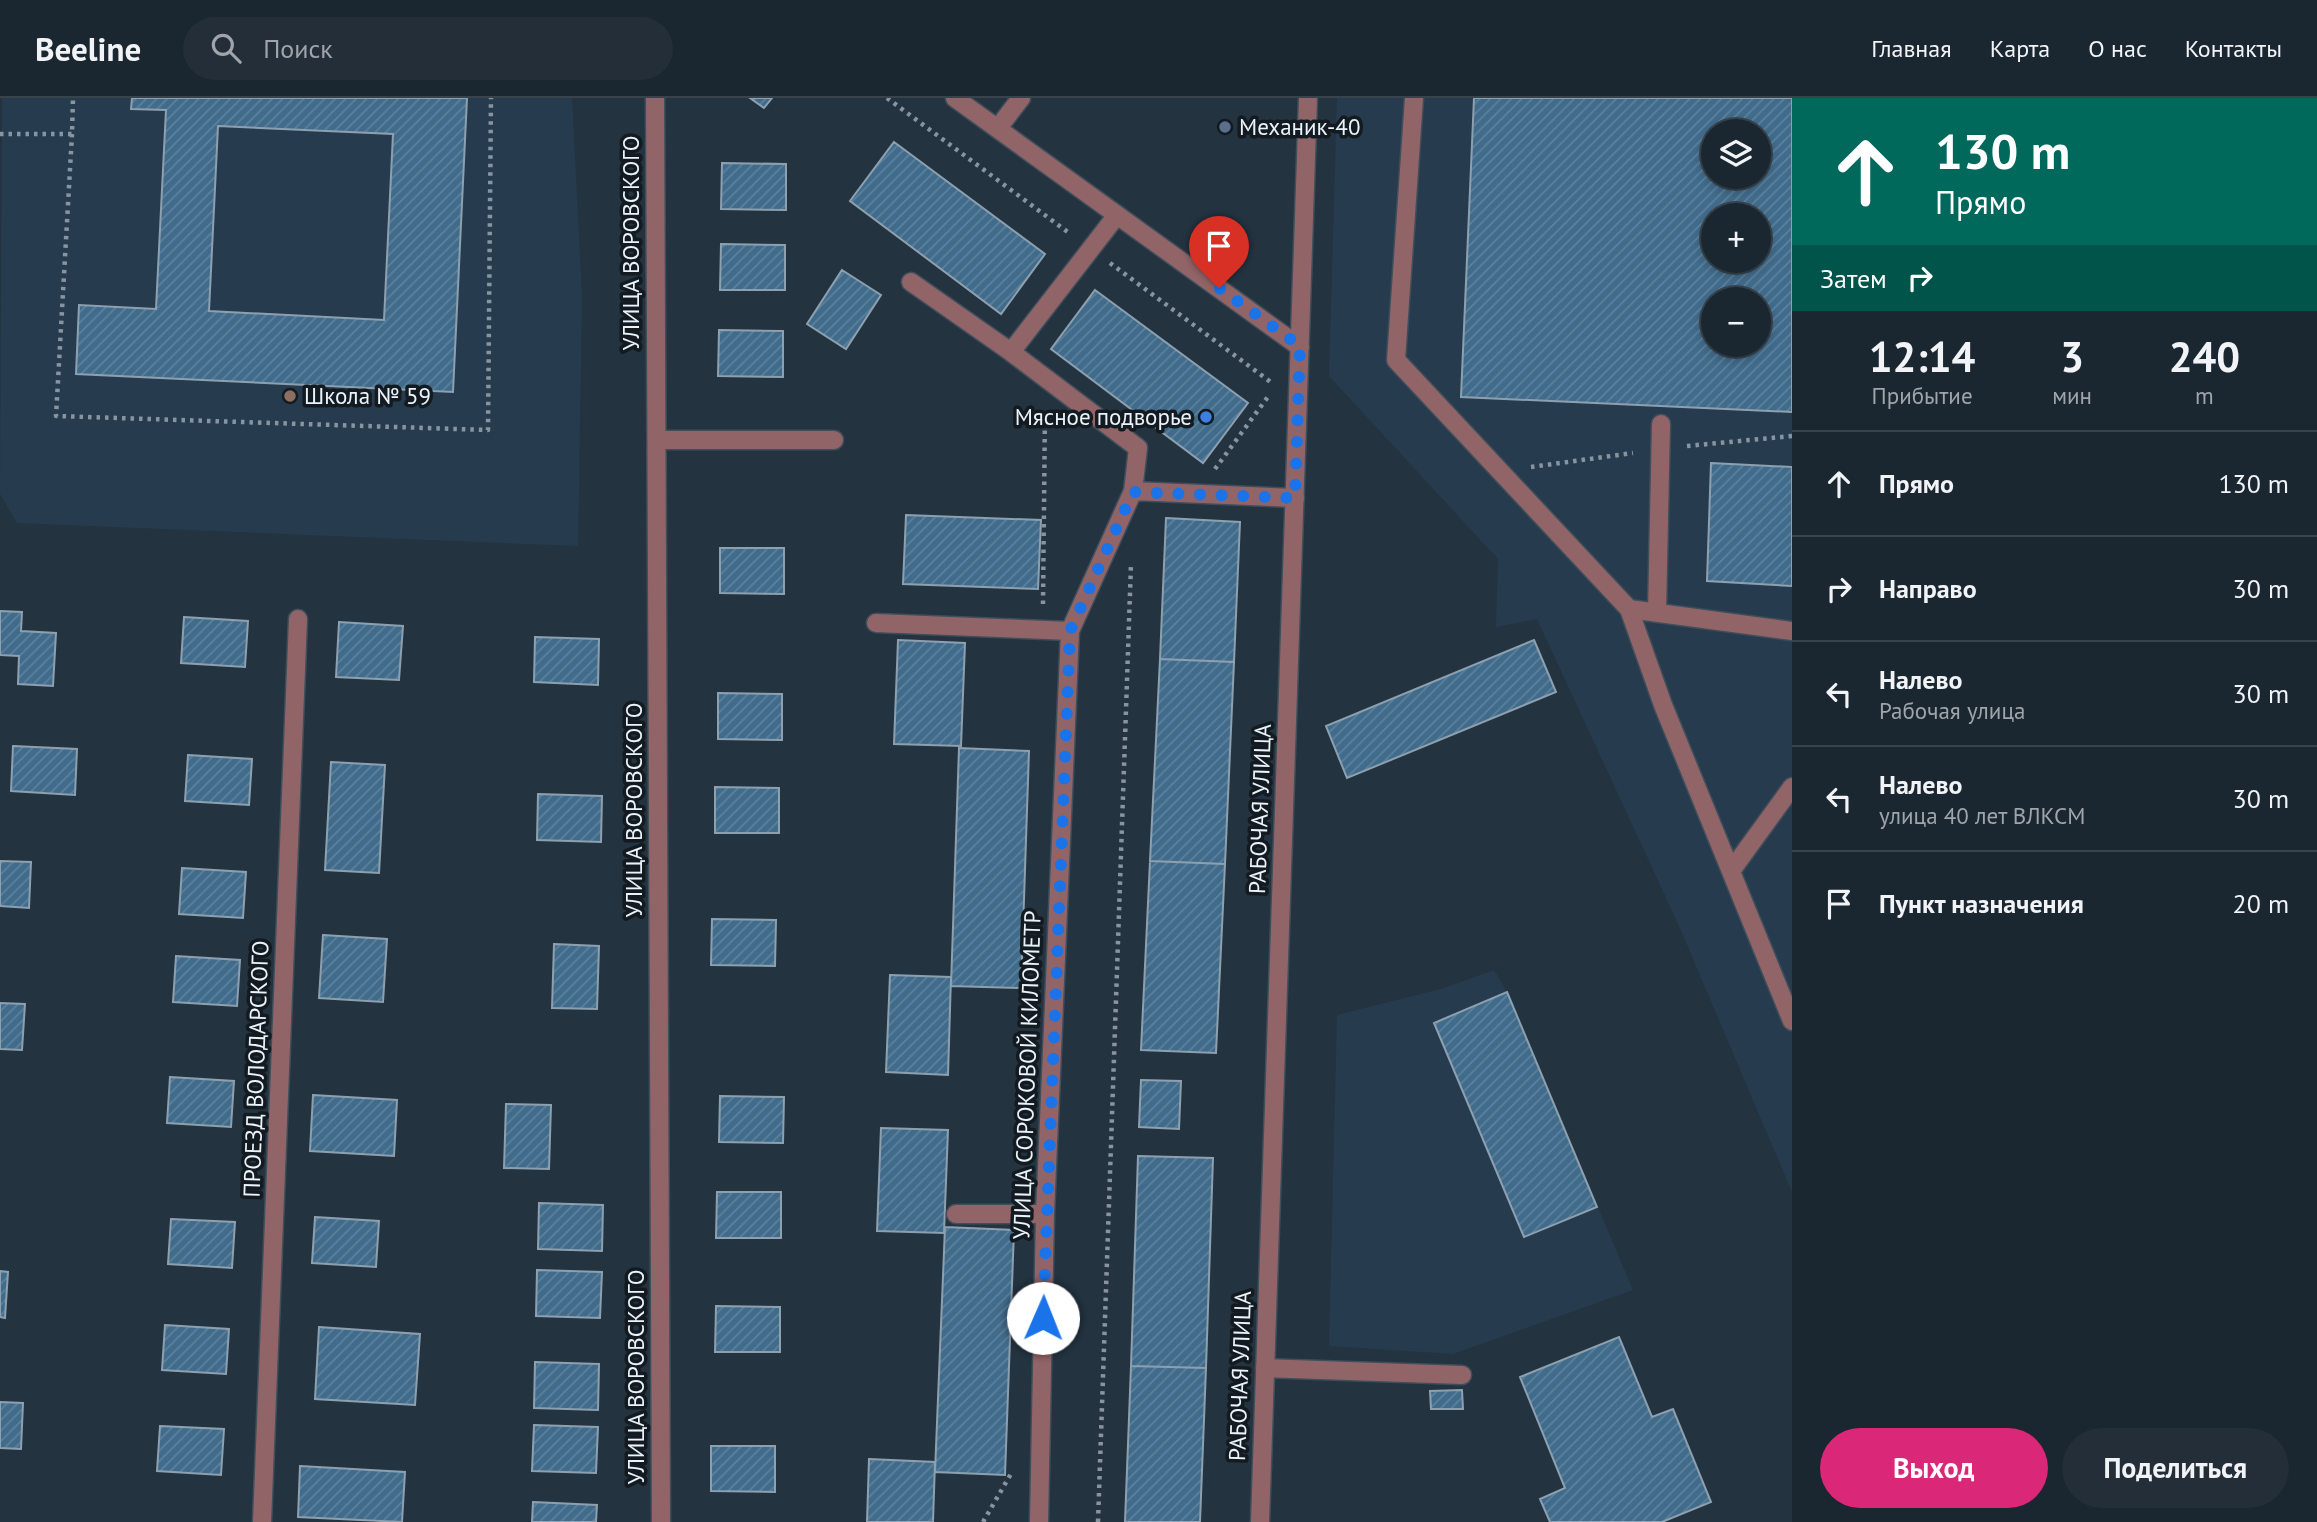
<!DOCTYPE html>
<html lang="ru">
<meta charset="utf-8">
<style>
body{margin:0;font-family:"PT Sans",sans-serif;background:#232e38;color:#f1f3f6;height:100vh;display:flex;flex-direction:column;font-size:26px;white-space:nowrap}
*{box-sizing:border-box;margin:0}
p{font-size:23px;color:#9fa5ab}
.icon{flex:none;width:38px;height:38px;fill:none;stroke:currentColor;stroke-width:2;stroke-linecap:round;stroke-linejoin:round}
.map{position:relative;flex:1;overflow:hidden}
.side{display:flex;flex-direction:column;background:#1a2630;width:525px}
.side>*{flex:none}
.guide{background:#00695c;color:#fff;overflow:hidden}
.tools{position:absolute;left:1701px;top:21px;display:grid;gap:14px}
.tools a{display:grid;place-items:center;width:70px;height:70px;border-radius:50%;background:#1a2630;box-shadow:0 4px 10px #0003,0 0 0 2px #38434c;font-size:35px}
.pin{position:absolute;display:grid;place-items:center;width:60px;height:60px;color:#fff;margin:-72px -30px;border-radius:50% 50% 50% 0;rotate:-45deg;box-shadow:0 0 7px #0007}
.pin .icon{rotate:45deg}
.me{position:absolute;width:77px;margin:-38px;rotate:1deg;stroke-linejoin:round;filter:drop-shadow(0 0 5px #0008)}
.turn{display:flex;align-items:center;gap:24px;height:147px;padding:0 28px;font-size:32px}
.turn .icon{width:91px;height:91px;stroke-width:2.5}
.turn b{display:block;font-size:49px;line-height:60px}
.then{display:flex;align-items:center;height:66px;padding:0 28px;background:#0003;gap:14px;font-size:26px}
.eta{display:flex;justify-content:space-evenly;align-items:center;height:119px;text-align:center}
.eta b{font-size:42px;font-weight:600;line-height:49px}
.button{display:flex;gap:14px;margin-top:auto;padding:14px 28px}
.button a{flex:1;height:80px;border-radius:42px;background:#db2777;color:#fff;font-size:28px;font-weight:600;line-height:80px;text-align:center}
.button a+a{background:#232e38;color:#f1f3f6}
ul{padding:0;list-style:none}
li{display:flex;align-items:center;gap:21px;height:105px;padding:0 28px;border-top:2px solid #38434c}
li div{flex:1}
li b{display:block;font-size:26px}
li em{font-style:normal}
header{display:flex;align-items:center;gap:42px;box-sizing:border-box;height:98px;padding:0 35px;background:#1a2630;border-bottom:2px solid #38434c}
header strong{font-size:33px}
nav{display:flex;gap:38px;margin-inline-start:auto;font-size:24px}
.search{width:490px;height:63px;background:#232e38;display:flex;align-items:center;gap:18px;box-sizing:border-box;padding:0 24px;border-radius:38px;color:#9fa5ab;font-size:26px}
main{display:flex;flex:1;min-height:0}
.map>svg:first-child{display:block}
</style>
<header>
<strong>Beeline</strong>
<div class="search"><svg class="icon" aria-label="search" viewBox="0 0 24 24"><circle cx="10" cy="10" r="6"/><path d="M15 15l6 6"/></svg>Поиск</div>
<nav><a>Главная</a><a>Карта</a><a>О нас</a><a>Контакты</a></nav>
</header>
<main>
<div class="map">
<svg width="1792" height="1424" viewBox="0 0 1792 1424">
<defs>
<pattern id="building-hatch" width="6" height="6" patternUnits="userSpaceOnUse" patternTransform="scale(1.75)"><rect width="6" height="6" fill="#416b8b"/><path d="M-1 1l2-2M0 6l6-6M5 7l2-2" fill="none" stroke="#5c819c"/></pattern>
</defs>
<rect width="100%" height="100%" fill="#233340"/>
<!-- built -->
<path fill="#263c4e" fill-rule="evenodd" d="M2,0H572L582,200L578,448L17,425L0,396Z
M1337,0H1792V1094L1679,828L1537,521L1496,529L1498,461L1329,278ZM1713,33H1759V79H1713ZM1713,117H1759V163H1713ZM1713,201H1759V247H1713Z
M1494,872L1507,894L1633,1192L1453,1256L1329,1248L1337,917L1441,891Z"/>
<!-- building -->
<path fill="url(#building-hatch)" stroke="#8da0b0" stroke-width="2" fill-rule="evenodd" d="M132,0H467L453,294L76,276L79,207L156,211L166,12L131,11ZM218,28L393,36L384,222L209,213Z
M750,0H772L764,10Z
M1474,0H1792V314L1461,299ZM1713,33H1759V79H1713ZM1713,117H1759V163H1713ZM1713,201H1759V247H1713Z
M894,44L1045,156L1001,216L850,103Z
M722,65L786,66V112L721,111Z
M721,146L785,147V192H720Z
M842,172L881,197L846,251L807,226Z
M1095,192L1248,305L1203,365L1051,251Z
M719,232L783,233V279L718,278Z
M1711,365L1792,369V488L1707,483Z
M906,417L1041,422L1038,491L903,486Z
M1166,420L1240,424L1234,564L1160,561Z
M720,450H784V496L720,495Z
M0,513L22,514L21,533L56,535L53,588L18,586L19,558L0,557Z
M184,519L248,523L245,569L181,565Z
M339,524L403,528L399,582L336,579Z
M535,539L599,541L598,587L534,584Z
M898,542L965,545L961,648L894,646Z
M1534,542L1556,594L1347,680L1326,628Z
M1160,561L1234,564L1225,766L1150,763Z
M718,595L782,596V642L718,641Z
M13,648L77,651L75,697L11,693Z
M959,650L1029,653L1021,890L951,888Z
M188,657L252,661L249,707L185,703Z
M331,664L385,667L379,775L325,772Z
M715,689L779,690V735H715Z
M538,696L602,698L601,744L537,742Z
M0,763L31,764L29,810L0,808Z
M1150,763L1225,766L1216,955L1141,952Z
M182,770L246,774L243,820L179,816Z
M712,821L776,822L775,868L711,867Z
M323,837L387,841L383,904L319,900Z
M554,846L599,848L597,911L552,910Z
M176,858L240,862L237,908L173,904Z
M890,877L951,879L948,977L886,974Z
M1507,894L1597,1109L1524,1139L1434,925Z
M0,905L25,906L22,952L0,951Z
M170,979L234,983L231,1029L167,1025Z
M1141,982L1181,983L1179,1031L1139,1029Z
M313,997L397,1002L394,1058L310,1053Z
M720,998L784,999L783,1045L719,1044Z
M506,1006L551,1007L549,1071L504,1070Z
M881,1030L948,1032L944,1135L877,1133Z
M1138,1058L1213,1060L1206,1270L1131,1268Z
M717,1094H781V1140H716Z
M539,1105L603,1107L602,1153L538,1151Z
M315,1119L379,1123L376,1169L312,1165Z
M171,1121L235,1124L232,1170L168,1166Z
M945,1129L1014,1132L1005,1377L935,1374Z
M537,1172L602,1174L600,1220L536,1218Z
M0,1173L8,1174L5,1220L0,1219Z
M716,1208L780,1209V1254H715Z
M165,1227L229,1231L226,1276L162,1272Z
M319,1229L420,1236L415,1307L315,1301Z
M1619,1239L1652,1319L1673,1311L1711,1404L1662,1424H1550L1540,1401L1565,1390L1520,1279Z
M535,1264L599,1266L598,1312L534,1310Z
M1131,1268L1206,1270L1200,1424H1125Z
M1462,1292L1463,1311H1431L1430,1293Z
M0,1304L23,1305L21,1351L0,1350Z
M534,1327L598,1329L596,1375L532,1373Z
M160,1328L224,1331L221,1377L157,1373Z
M711,1348H775V1394L711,1393Z
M869,1361L935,1364L933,1424H867Z
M300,1368L405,1374L402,1424L298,1419Z
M533,1404L597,1407L596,1424H532Z"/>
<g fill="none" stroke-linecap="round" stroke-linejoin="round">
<!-- service casing -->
<g stroke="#3f4e5a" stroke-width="21">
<path id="service" d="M1414,0L1396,262L1629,511L1792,533
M998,30L1021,0
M911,184L1011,254
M657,342H834
M1133,393L1295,400
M1629,511L1663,607L1792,923
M1657,515L1661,326
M876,525L1070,533
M1731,773L1792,689
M956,1116H1045
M1265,1270L1462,1277
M1039,1424L1045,1116L1070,533L1133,393L1138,350L1011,254L1117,117"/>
</g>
<!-- minor casing -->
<g stroke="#3f4e5a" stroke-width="21">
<path id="minor" d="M655,0L661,1424
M955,0L1300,249
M262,1424L298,521
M1260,1424L1308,0"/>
</g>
<!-- path -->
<path stroke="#8895a0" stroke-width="4.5" stroke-dasharray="3.5 5" stroke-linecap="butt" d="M887,0L1069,135
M0,36H72L73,0
M72,36L56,318L488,332L491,0
M1110,165L1272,285
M1687,348L1792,338
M1531,369L1633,355
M1215,371L1270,296
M1043,506L1045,312
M983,1424L1012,1374
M1098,1424L1131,466"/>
<!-- service -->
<use href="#service" stroke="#916468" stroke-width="18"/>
<!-- minor -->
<use href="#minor" stroke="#916468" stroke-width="18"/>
</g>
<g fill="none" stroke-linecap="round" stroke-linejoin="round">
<!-- route -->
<path stroke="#1a73e8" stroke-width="12" stroke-dasharray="0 21.6" d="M1043,1220L1070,533L1133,394L1295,400L1300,248L1219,190"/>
</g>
<!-- markers -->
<circle fill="#5c6f8a" stroke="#131a20" stroke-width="2.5" cx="1225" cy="29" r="7"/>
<circle fill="#8d6e63" stroke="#131a20" stroke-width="2.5" cx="290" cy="298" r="7"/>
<circle fill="#3f7fe0" stroke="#131a20" stroke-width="2.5" cx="1206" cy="319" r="7"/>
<g text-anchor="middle" stroke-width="7" stroke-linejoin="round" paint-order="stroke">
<!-- poi labels -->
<g font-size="23" fill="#e8f3fb" stroke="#131a20" text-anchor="start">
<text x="1239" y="37">Механик-40</text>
<text x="304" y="306">Школа № 59</text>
<text x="1192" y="327" text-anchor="end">Мясное подворье</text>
</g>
<!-- street labels -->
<g font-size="23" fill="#e8f3fb" stroke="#131a20">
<text transform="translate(631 145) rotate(-90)" y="8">УЛИЦА ВОРОВСКОГО</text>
<text transform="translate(1260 711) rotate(-88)" y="8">РАБОЧАЯ УЛИЦА</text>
<text transform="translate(634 712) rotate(-90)" y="8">УЛИЦА ВОРОВСКОГО</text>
<text transform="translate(256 971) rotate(-88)" y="8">ПРОЕЗД ВОЛОДАРСКОГО</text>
<text transform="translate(1027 977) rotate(-88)" y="8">УЛИЦА СОРОКОВОЙ КИЛОМЕТР</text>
<text transform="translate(1240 1278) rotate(-88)" y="8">РАБОЧАЯ УЛИЦА</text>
<text transform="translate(636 1279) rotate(-90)" y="8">УЛИЦА ВОРОВСКОГО</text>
</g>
</g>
</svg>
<div class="tools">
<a><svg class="icon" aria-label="layers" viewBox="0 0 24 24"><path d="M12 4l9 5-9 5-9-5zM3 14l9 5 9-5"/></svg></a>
<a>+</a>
<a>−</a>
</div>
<div class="pin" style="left:1219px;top:190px;background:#d93025"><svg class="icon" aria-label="arrive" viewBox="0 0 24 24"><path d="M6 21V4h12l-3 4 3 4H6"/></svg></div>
<svg class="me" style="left:1043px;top:1220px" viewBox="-20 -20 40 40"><circle r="19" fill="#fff"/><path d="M0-13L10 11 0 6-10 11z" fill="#1a73e8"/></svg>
</div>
<section class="side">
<div class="guide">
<div class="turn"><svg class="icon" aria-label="ahead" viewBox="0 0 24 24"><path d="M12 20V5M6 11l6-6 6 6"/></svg><div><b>130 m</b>Прямо</div></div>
<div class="then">Затем<svg class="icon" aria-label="right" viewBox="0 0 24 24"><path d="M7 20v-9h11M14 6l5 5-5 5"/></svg></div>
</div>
<div class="eta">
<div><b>12:14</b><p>Прибытие</p></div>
<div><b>3</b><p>мин</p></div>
<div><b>240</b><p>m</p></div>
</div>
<ul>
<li><svg class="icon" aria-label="ahead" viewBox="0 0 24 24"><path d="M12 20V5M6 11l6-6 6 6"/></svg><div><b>Прямо</b></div><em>130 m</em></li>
<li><svg class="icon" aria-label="right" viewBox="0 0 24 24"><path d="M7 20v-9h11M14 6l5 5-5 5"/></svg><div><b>Направо</b></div><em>30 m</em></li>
<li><svg class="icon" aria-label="left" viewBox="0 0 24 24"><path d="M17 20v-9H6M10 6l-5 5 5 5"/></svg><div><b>Налево</b><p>Рабочая улица</p></div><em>30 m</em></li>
<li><svg class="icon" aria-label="left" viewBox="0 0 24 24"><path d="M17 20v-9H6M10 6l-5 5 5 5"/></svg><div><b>Налево</b><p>улица 40 лет ВЛКСМ</p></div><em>30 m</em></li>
<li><svg class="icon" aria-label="arrive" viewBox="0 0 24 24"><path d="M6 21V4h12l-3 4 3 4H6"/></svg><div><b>Пункт назначения</b></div><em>20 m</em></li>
</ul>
<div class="button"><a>Выход</a><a>Поделиться</a></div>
</section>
</main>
